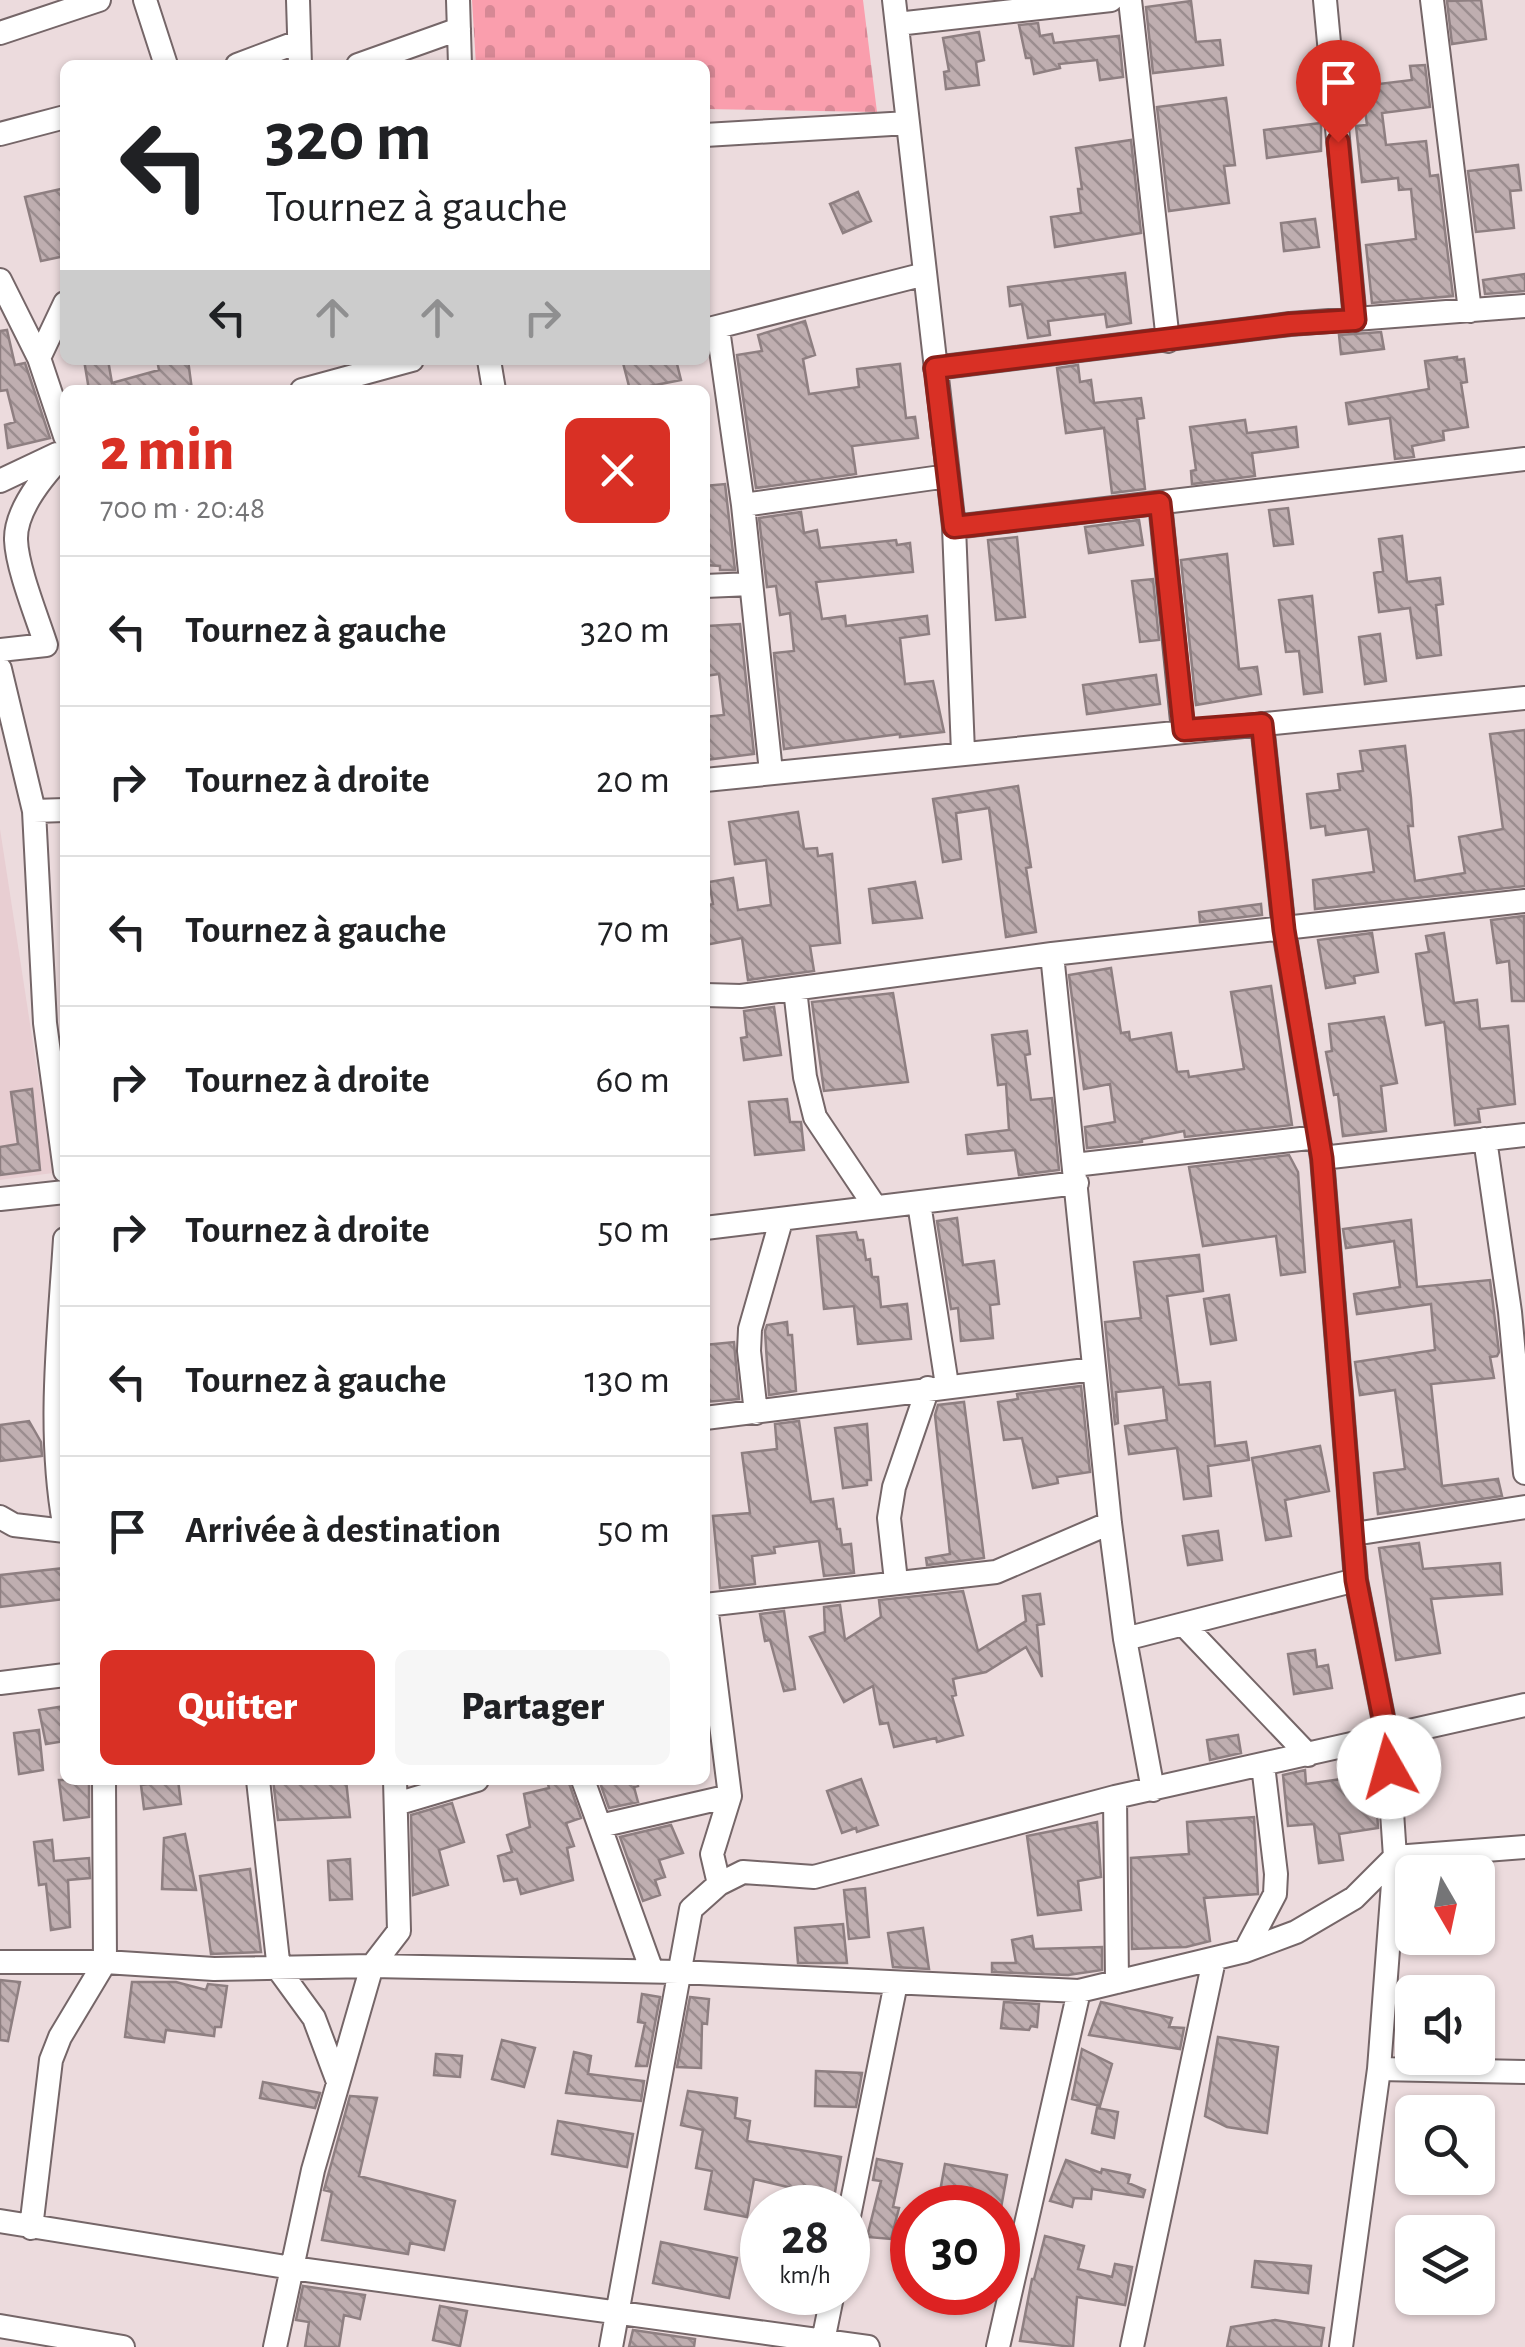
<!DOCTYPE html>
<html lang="fr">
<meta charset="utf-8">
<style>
body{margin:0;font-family:"Alegreya Sans",sans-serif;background:#f6f6f6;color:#202124;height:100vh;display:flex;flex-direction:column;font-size:38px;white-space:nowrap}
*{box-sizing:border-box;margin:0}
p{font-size:32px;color:#757577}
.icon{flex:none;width:55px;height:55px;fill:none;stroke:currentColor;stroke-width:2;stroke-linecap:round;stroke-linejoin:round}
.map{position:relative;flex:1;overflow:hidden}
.drawer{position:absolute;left:60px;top:385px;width:650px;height:1400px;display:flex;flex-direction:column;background:#fff;border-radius:15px;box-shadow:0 2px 8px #0004}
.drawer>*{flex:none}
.guide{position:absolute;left:60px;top:60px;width:650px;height:305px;border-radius:15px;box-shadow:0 2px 8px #0004;background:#fff;color:#202124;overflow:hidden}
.needle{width:65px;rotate:171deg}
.fabs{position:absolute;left:1395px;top:1855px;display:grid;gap:20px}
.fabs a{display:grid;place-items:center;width:100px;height:100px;border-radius:15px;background:#fff;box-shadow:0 2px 8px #0004;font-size:50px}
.speed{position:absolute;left:740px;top:2185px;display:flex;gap:20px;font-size:50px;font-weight:700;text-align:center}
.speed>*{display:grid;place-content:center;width:130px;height:130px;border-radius:50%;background:#fff;box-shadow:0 2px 8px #0004;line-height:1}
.speed small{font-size:25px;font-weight:400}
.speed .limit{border:15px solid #d22;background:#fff;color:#111}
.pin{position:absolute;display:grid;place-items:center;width:85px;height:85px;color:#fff;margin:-102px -42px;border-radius:50% 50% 50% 0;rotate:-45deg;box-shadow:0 0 10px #0007}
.pin .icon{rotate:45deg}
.me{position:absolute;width:110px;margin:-55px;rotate:353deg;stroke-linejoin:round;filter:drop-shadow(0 0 8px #0008)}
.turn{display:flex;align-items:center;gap:35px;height:210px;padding:0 40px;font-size:45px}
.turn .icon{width:130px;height:130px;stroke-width:2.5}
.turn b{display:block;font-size:70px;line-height:85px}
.lanes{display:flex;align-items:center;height:95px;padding:0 40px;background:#0003;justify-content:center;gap:50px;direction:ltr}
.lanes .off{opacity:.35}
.round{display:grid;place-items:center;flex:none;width:105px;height:105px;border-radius:15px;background:#f6f6f6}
.overview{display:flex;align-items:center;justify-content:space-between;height:170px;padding:0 40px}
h1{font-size:60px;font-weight:800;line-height:75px;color:#d93025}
.cta{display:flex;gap:20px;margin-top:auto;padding:20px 40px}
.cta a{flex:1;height:115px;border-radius:15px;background:#d93025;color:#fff;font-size:40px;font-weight:800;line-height:115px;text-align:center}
.cta a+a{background:#f6f6f6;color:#202124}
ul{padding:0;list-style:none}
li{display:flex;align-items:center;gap:30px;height:150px;padding:0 40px;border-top:2px solid #e0e0e0}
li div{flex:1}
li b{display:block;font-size:38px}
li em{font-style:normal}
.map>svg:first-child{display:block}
</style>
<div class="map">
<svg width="1525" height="2347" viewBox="0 0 1525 2347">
<defs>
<pattern id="cemetery-stones" width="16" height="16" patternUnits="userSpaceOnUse" patternTransform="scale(2.5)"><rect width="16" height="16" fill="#fa9ead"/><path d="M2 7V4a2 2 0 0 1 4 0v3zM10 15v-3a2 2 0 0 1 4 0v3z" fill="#d68895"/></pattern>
<pattern id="building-back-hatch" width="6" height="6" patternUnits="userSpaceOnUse" patternTransform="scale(2.5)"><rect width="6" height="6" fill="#bfaeb0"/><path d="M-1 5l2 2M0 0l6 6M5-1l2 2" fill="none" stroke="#9b8d8f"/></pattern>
</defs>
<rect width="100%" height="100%" fill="#ecdbdd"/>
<!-- built -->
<path fill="#e8ced2" d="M0,829L53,1173L0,1180Z"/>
<!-- cemetery -->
<path fill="url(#cemetery-stones)" d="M472,0H863L877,112L705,109V65H476Z"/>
<!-- building -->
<path fill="url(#building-back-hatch)" stroke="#8e7f81" stroke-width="2.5" d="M1481,0L1486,39L1452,44L1447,1Z
M1191,1L1196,42L1220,40L1223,65L1153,73L1146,7Z
M1038,23L1040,36L1052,34L1054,43L1119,36L1123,77L1100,80L1097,60L1059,64L1060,68L1034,74L1031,58H1026L1019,25Z
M979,32L984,60L976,62L979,85L946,89L944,72L949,71L943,38Z
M1425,65L1430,107L1382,113L1386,145L1426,141L1430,176L1438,175L1453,296L1372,303L1366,245L1416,239L1411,189L1399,190L1398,178L1362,182L1356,126L1367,125L1362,86L1412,80L1410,66Z
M1226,98L1235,165L1224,166L1229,203L1169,211L1157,107Z
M1321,123V151L1267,158L1264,130Z
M1131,140L1141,233L1055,247L1051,217L1081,213L1078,189H1082L1076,148Z
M1518,165L1521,190L1510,191L1514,228L1476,232L1468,171Z
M65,188V256L41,261L25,197Z
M858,192L871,221L843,233L830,204Z
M1315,219L1319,247L1284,251L1281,223Z
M1125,273L1131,323L1107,327L1105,314L1048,321L1050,335L1028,338L1022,304L1010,306L1008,287Z
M1525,274V291L1485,294L1483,280Z
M805,321L815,355L803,359L809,394L859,387L857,369L900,364L906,418L915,417L918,438L852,446L856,474L756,488L737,355L762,351L758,335Z
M7,330L15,365L25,363L50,438L8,448L5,425L15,422L7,390L0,391V331Z
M1381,332L1384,349L1341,354L1339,335Z
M1457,357V360L1464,359L1467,382L1461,383L1468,427L1443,431L1444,440L1412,446L1414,457L1395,459L1390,418L1349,424L1346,403L1429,389L1425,361Z
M84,360H108L112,383L159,370L157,360H188L192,390H89Z
M634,360H676L681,380L630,390L623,363Z
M1078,365L1080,382L1091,380L1094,403L1141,398L1144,418L1137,419L1145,489L1112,493L1104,428L1066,433L1057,368Z
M1245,420L1247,433L1296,427L1298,447L1252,453L1255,476L1192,484L1191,471L1196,470L1190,427Z
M725,484L735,570H720V566L705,565V486Z
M1288,508L1293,544L1274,546L1269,510Z
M801,512L804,533L817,530L820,548L896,540L897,545L910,543L913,572L816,582L822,619L845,616L846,626L927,616L929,634L900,638L905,684L933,681L944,732L900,737V734L784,749L774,653L794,651L790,613L780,615L776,586L767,587L759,518Z
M1139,520L1143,545L1089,553L1085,527Z
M1402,536L1407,582L1440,578L1443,604L1436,605L1441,655L1417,658L1410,608L1379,612L1374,573L1383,571L1379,539Z
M1017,537L1025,617L996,620L988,540Z
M1227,554L1239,669L1257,667L1261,694L1196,705L1181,560Z
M1153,579L1159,640L1140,642L1132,581Z
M1312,596L1322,692L1304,694L1299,651L1286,652L1279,600Z
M740,624L754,754L705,760V717L724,715L719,674L705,676L708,626Z
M1380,634L1386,681L1365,684L1359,637Z
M1156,675L1160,704L1087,714L1083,685Z
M1525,730V886L1315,909L1313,880L1374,872L1368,829L1326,835L1325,826L1311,828L1307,794L1340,790L1338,774L1363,771L1360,751L1405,746L1411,798L1413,826H1408L1415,881L1465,873L1459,837L1503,829L1490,734Z
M1018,786L1031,867L1026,868L1036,932L1006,937L989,808L956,813L961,859L943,862L933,799Z
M798,812L804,849L817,848L818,856L832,854L840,943L810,946L814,971L748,980L742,938L705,945V906L713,904L709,882L733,878L738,910L771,905L766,860L735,864L729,822Z
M915,882L922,918L873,923L869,889Z
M1261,904L1262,915L1200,922L1199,912Z
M1524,916L1525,1001H1512L1509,961L1497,963L1491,920Z
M1372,933L1378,972L1354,976L1355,983L1326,988L1318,940Z
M1444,933L1454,1003L1477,1000L1480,1029L1508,1026L1515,1104L1478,1109L1480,1122L1455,1125L1445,1027L1444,1022L1426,1025L1416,954L1429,952L1426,936Z
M1111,968L1121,1033L1129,1032L1130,1040L1171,1033L1177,1072L1188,1071L1189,1077L1244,1069L1231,992L1271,986L1292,1125L1185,1137L1184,1131L1142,1139V1142L1087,1148L1085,1127L1115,1122L1110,1084L1084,1089L1069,975Z
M893,993L908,1082L824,1091L812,1002Z
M774,1007L781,1055L744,1060L741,1038L747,1037L744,1011Z
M1384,1017L1397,1083L1381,1086L1386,1131L1343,1136L1338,1094L1334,1095L1326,1052L1332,1051L1329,1024Z
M1027,1031L1030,1054L1025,1055L1031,1100L1052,1098L1059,1170L1019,1175L1015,1150L968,1154L966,1135L1009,1130L1006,1084L998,1085L992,1035Z
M32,1089L40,1170L0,1175V1147L18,1144L11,1092Z
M787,1099L790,1122H801L804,1150L755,1155L749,1102Z
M1289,1155L1298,1172L1305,1272L1281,1275L1276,1236L1203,1246L1189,1167Z
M957,1218L963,1265L994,1261L999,1304L990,1305L993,1338L961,1341L958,1308L951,1309L937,1221Z
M1411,1220L1417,1287L1490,1280L1499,1352L1497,1356L1490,1357L1494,1378L1431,1384L1442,1486L1498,1479L1502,1496L1378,1514L1374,1473L1405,1469L1395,1390L1360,1395L1355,1362L1435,1350L1431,1304L1357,1314L1354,1294L1400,1287L1394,1241L1346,1248L1343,1229Z
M856,1232L858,1240H863L866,1260L870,1259L872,1277H878L881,1307L907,1304L911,1339L858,1344L854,1306L824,1309L817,1236Z
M1199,1255L1203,1291L1167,1296L1179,1385L1210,1382L1215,1446L1246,1442L1249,1460L1208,1466L1211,1496L1184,1499L1177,1448L1129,1454L1125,1426L1167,1420L1163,1387L1116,1392L1118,1423L1115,1424L1105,1322L1141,1318L1134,1262Z
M1229,1295L1236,1340L1211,1344L1204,1299Z
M787,1322L788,1335H792L796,1391L769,1395L765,1331L767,1325Z
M734,1342L739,1399L705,1402V1345Z
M1081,1386L1090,1472L1057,1477L1058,1483L1033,1488L1022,1438L1004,1440L998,1402L1018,1399L1017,1394Z
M964,1402L984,1558L927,1565L926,1558L950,1554L935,1415L938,1405Z
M29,1421L41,1442L42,1456L0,1461V1425Z
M799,1421L811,1502L833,1499L837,1529H840L842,1545L851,1544L854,1573L824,1576L819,1541L774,1547L775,1553L752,1556L755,1584L720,1588L713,1516L750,1513L742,1453L777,1449L775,1424Z
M867,1424L871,1480H867V1485L843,1488L835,1428Z
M1320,1446L1329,1491L1285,1500L1291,1536L1266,1540L1252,1458Z
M1218,1531L1222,1560L1188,1565L1183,1536Z
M1419,1543L1423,1569L1500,1563L1502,1594L1431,1599L1440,1653L1396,1660L1379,1548Z
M65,1568V1599L0,1607V1575Z
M963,1591L978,1651L1026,1621L1023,1596L1040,1594L1044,1624L1037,1625L1042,1677L1026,1647L986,1672L953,1679L956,1695L952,1696L963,1735L937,1742L936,1738L894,1747L888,1723L880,1724L873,1686L844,1702L810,1637L825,1632L824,1607L840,1605L845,1640L881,1617L879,1600Z
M784,1611L795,1689L784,1691L770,1640L765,1641L760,1614Z
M1315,1650L1317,1667L1328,1665L1332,1688L1294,1694L1288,1654Z
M65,1706V1741L46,1744L39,1710Z
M39,1730L43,1770L19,1774L14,1733Z
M1238,1735L1241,1753L1210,1760L1207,1740Z
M1305,1770L1306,1784L1363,1776L1366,1795L1376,1794L1378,1828L1339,1834L1343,1860L1319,1863L1314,1824L1288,1826L1283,1775Z
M861,1779L878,1825L857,1832L856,1828L842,1833L827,1791Z
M59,1780H89V1817L64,1820Z
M178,1780L181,1804L144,1809L141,1785Z
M273,1780H346L350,1817L278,1820Z
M547,1780H568L581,1818L566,1823L574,1846L567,1848L573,1880L521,1894L517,1879L504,1881L498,1856L512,1852L507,1835L530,1827L524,1794L549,1788Z
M599,1780H637L638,1786L634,1787L638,1802L609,1808Z
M452,1803L464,1842L439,1850L448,1885L413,1895L411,1815Z
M1254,1817L1258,1894L1204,1898L1210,1941L1186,1947L1132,1949L1131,1858L1189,1854L1187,1822Z
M1097,1822L1101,1877L1078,1881L1081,1910L1038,1915L1027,1836Z
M671,1825L683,1853L659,1860L665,1877L655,1880L660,1895L643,1901L620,1837Z
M185,1834L196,1890L162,1889L164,1838Z
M52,1840L54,1861L89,1858L90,1878L68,1880L70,1927L51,1930L46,1884L39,1885L34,1842Z
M350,1859L352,1899L330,1900L328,1861Z
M250,1869L261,1952L211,1954L200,1876Z
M865,1888L869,1937L849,1939L844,1890Z
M843,1924L847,1963H798L795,1928Z
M923,1928L929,1969L893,1967L888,1933Z
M1032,1936L1034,1949L1102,1947V1970L1068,1975L992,1972V1963H1016L1012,1940Z
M0,1980L20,1982L8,2041L0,2040Z
M132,1982H176L206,1990L208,1984L227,1986L221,2027H215L214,2036L166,2030L164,2042L125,2037Z
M642,1994L660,1997L647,2066H636L645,2023L638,2022Z
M690,1997L709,1999L707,2024L702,2023L701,2068L677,2067Z
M1004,2002L1039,2004L1037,2027L1031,2026L1029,2030L1001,2028Z
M1101,2002L1172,2018L1169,2027L1184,2028L1180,2049L1089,2035Z
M1218,2037L1278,2047L1267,2133L1227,2127L1205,2116Z
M502,2040L535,2048L524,2087L492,2079Z
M1082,2049L1112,2064L1100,2106L1072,2099Z
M574,2052L591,2056L588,2074L644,2081L641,2101L566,2093Z
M436,2054L462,2056L460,2077L434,2075Z
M816,2071L862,2073L856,2107L815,2106Z
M263,2082L320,2093L315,2108L260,2098Z
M688,2091L737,2098L735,2118L750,2121L747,2141L841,2157L834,2198L754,2179L747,2217L705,2209L712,2171L696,2168L703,2130L681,2125Z
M350,2096L377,2098L359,2176L455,2201L444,2250L410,2243L408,2254L322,2240L332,2192L324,2190Z
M1097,2108L1118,2112L1114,2138L1092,2133Z
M558,2121L633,2134L627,2167L552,2154Z
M877,2159L902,2164L893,2207L899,2208L891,2239L867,2237L881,2181L873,2180Z
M1066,2160L1101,2173L1102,2169L1130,2175L1128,2183L1145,2190L1143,2197L1092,2189L1091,2199L1074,2198L1072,2207L1050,2201Z
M945,2164L1007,2175L1001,2208H937Z
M1045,2236L1084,2246L1078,2269L1112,2277L1115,2264L1132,2267L1125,2305L1077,2297L1073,2347L1020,2341L1032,2279H1034Z
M661,2242L737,2258L729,2298L653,2283Z
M1255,2261L1311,2266L1308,2293L1252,2287Z
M303,2286L365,2295L360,2319L344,2315L339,2347H305L309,2322L296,2320Z
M440,2306L467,2311L460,2346L433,2340Z
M1275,2320L1324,2328L1321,2347H1227L1231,2327Z
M633,2330L695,2339L694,2347H629Z"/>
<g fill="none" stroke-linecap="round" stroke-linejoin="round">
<!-- street casing -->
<g stroke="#756668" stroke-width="26">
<path id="street" d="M145,0L166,65
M298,0L300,65
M458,0L460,65
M894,0L954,527L963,752
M1130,0L1168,341
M1325,0L1355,320
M1432,0L1470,311
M897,24L1111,0
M0,33L99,0
M237,65L298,42
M358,65L459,29
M0,134L65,117
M705,135L908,123
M0,280L39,358L65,436
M718,329L743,505L771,772
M705,330L925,274
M39,358L65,303
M489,360L494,390
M935,368L1290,324L1525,306
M302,390L412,360
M0,481L57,454
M1160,503L1183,731
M743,505L948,476
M954,527L1525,459
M705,586L751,584
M0,650L46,645C37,617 17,568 16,540C15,509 45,474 65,453
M0,669L34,811L65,810
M1262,724L1284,931L1322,1158L1356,1580L1387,1737L1395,1857L1379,2069L1341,2347
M705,780L1525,698
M34,811L45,1023L65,1171
M1052,954L1110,1523L1125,1639L1153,1790
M795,989L805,1077L815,1117L874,1205
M705,995L741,996L1052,954L1525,901
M1485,1139L1510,1312L1525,1473
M1322,1158L1525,1135
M1074,1165L1318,1137
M0,1199L65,1192
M919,1203L947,1385
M705,1228L1077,1183
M65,1239C59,1335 47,1434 65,1529
M756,1413L749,1351L750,1329L781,1221
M705,1418L1094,1369
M0,1517L14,1525L65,1531
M1354,1534L1525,1507
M896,1581L889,1518L894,1487L928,1388
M705,1605L996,1572L1110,1523
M1184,1625L1308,1755
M1125,1639L1356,1580
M0,1683L65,1675
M258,1780L279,1970L314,2018L338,2082
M583,1780L652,1971
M1115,1797L1117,1982
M396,1804L477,1780
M600,1826L730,1796
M719,1884L743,1872L814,1877L1115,1797L1525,1705
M1245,1951L1275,1894L1276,1874L1263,1765
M0,1962H105L214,1969L372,1966L678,1972L1079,1991L1245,1951L1296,1932L1354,1898L1395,1857L1525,1847
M1379,2069L1525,2072
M0,2221L292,2268L868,2347
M848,2221L896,1983
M31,2228L51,2060L60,2037L105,1962L104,1780
M0,2326L123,2347
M823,2341L833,2292
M275,2347L313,2170L372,1966L399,1931L395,1780
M611,2347L691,1909L719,1884L712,1854L730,1796L706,1605
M998,2347L1079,1991
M1132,2347L1214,1960"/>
</g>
<!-- street -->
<use href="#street" stroke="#fff" stroke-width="22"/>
</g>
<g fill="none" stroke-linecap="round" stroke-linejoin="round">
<!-- route casing -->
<g stroke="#8d1f18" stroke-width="25">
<path id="route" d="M1338,142L1355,320L1290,324L935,368L954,527L1160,503L1184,730L1262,724L1284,930L1322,1158L1356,1580L1387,1737L1389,1767"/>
</g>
<!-- route -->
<use href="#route" stroke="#d93025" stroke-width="18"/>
</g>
</svg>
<div class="fabs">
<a><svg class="needle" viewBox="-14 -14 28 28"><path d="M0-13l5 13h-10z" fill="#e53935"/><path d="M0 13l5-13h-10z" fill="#757577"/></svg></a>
<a><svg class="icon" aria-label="sound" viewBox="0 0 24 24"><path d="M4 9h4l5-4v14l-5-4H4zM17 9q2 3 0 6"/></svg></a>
<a><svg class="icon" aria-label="search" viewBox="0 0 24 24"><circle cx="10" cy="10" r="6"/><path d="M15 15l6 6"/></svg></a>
<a><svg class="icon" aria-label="layers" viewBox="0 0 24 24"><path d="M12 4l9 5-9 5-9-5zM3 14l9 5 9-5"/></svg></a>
</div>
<div class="speed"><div>28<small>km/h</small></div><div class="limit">30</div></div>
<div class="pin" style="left:1338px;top:142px;background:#d93025"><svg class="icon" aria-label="arrive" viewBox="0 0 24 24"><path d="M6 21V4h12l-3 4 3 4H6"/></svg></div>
<svg class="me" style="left:1389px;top:1767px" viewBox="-20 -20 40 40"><circle r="19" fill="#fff"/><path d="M0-13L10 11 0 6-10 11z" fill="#d93025"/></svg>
<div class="guide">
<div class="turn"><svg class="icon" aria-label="left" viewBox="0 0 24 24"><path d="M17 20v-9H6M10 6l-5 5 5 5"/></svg><div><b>320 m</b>Tournez à gauche</div></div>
<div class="lanes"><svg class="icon" aria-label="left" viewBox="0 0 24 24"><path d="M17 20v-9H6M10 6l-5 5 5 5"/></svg><svg class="icon off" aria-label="ahead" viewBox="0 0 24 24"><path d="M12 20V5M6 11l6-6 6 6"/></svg><svg class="icon off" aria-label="ahead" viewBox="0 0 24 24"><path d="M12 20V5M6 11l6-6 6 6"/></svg><svg class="icon off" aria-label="right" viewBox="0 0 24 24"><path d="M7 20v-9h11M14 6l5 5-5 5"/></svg></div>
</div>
<section class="drawer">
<div class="overview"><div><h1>2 min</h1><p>700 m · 20:48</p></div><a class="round" style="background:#d93025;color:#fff"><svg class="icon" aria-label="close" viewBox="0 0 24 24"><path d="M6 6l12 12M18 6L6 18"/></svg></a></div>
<ul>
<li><svg class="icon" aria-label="left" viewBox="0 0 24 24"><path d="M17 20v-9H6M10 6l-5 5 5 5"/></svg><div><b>Tournez à gauche</b></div><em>320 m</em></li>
<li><svg class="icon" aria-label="right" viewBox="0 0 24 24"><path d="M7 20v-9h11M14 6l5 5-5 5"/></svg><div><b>Tournez à droite</b></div><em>20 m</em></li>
<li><svg class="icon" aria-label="left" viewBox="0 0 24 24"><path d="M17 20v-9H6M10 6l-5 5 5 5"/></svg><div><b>Tournez à gauche</b></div><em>70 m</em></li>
<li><svg class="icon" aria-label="right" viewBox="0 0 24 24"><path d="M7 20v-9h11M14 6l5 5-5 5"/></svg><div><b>Tournez à droite</b></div><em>60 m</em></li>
<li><svg class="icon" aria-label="right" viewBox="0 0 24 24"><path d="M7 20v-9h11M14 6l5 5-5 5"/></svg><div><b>Tournez à droite</b></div><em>50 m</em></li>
<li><svg class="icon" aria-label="left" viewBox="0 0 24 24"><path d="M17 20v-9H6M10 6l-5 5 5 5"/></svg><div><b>Tournez à gauche</b></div><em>130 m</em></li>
<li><svg class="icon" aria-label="arrive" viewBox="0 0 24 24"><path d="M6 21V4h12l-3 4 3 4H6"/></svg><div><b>Arrivée à destination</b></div><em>50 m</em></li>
</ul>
<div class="cta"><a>Quitter</a><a>Partager</a></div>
</section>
</div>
